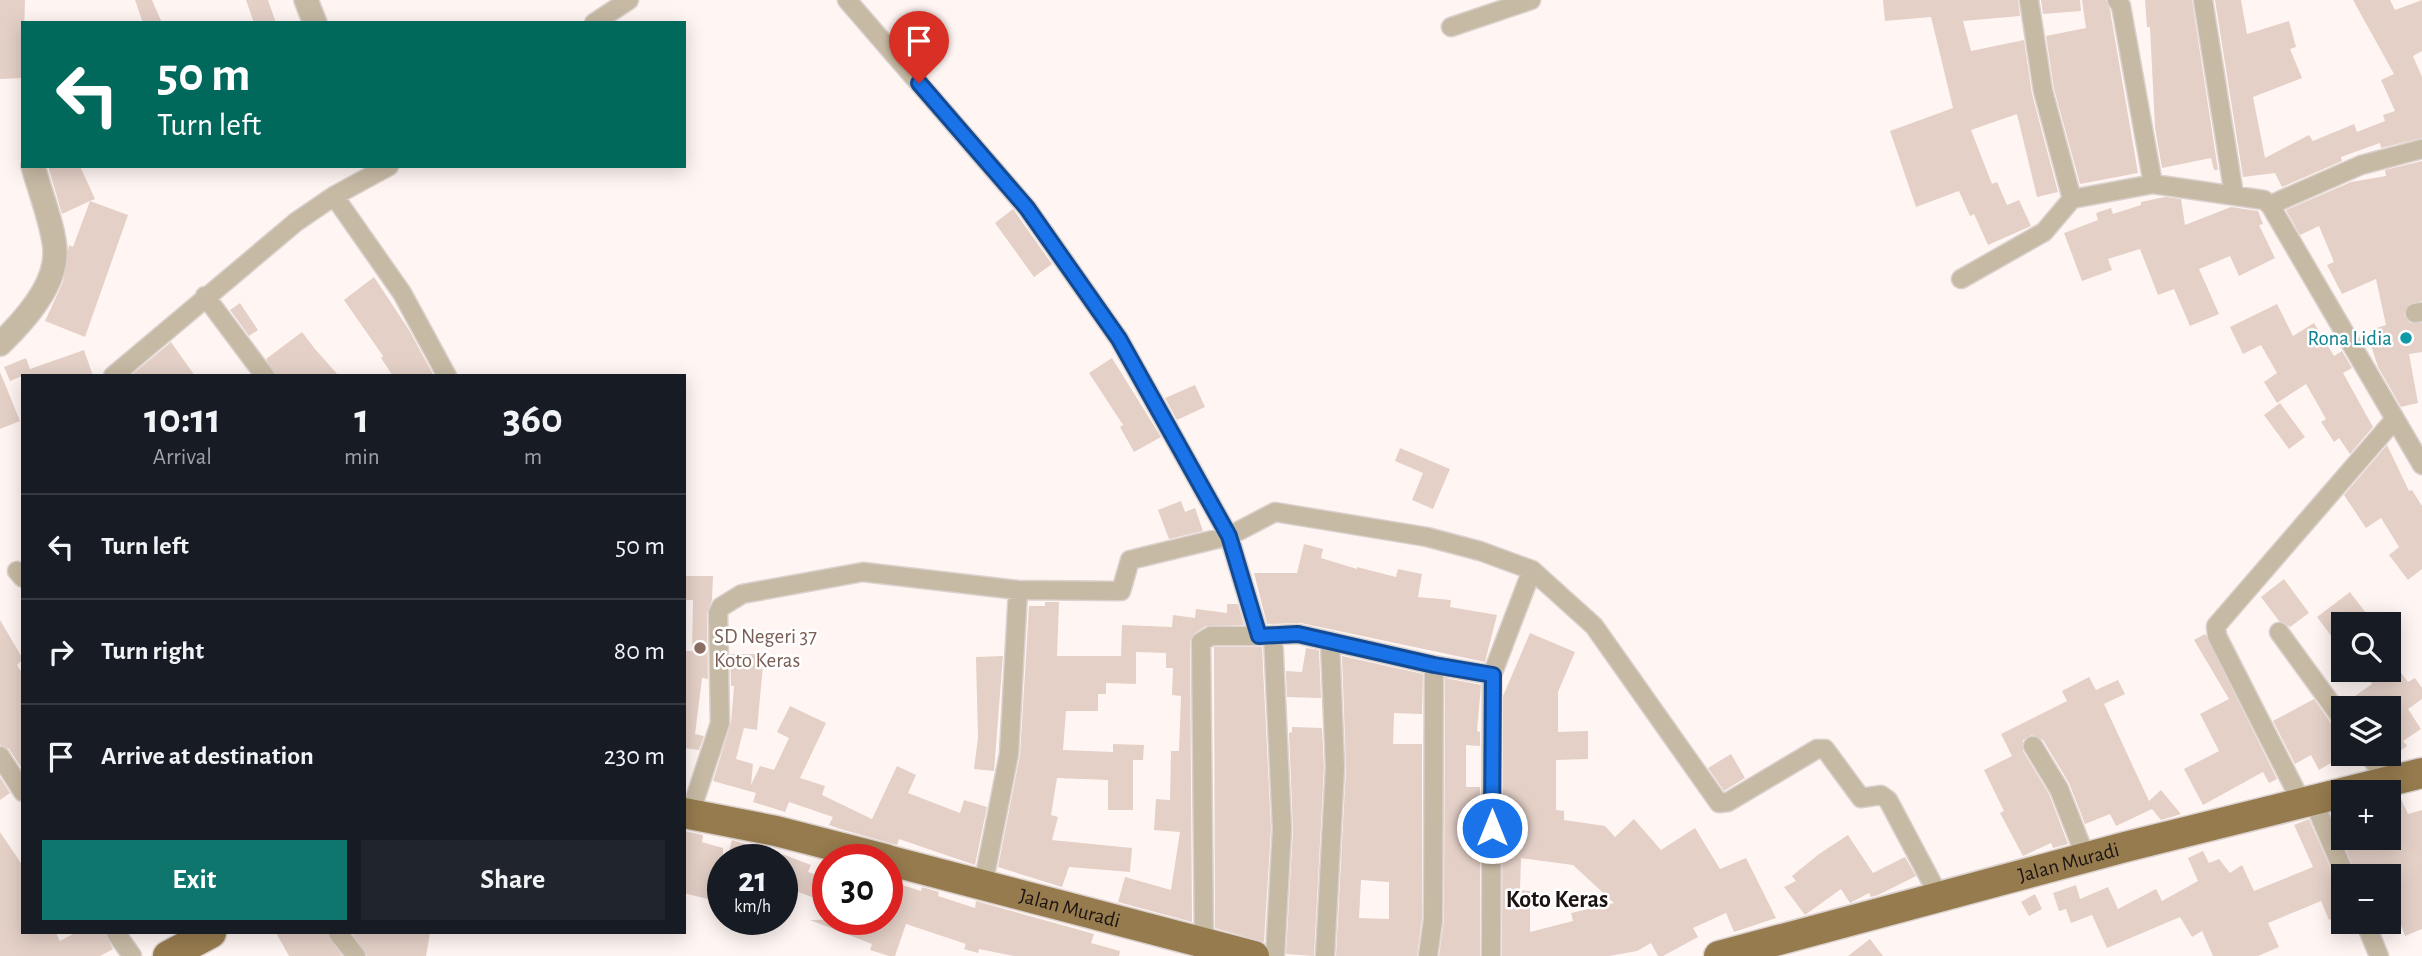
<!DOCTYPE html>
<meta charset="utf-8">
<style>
body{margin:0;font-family:"Alegreya Sans",sans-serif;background:#20242c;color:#f1f3f6;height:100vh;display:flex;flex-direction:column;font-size:26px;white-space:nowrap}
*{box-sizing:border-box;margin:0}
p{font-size:23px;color:#9ea1a6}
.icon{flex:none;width:38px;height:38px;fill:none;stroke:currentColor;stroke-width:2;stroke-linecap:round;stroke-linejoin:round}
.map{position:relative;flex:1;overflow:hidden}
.sheet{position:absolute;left:21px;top:374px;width:665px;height:560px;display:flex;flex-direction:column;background:#171b24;border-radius:0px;box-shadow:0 4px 18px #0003}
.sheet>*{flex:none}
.banner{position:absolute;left:21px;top:21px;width:665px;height:147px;border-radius:0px;box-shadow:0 4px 18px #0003;background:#00695c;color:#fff;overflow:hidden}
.controls{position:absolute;left:2331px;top:612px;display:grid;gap:14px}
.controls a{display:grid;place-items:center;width:70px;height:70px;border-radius:0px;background:#171b24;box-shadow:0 4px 18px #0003;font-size:35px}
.speed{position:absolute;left:707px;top:844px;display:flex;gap:14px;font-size:35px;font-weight:700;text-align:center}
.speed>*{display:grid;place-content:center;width:91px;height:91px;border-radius:50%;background:#171b24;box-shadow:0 4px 18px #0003;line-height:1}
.speed small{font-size:18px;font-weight:400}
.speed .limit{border:10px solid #d22;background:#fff;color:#111}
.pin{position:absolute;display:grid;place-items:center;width:60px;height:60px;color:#fff;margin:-72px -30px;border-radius:50% 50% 50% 0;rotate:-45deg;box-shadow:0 0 7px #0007}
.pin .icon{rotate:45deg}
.me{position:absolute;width:77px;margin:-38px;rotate:0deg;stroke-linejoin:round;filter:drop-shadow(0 0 5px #0008)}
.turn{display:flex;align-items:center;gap:24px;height:147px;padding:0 21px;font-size:32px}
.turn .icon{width:91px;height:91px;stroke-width:2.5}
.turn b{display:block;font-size:49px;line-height:60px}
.eta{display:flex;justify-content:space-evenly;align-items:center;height:119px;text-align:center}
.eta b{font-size:42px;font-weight:700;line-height:49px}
.button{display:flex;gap:14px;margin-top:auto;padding:14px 21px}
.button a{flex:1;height:80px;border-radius:0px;background:#0f766e;color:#fff;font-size:28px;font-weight:700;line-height:80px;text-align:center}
.button a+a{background:#20242c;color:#f1f3f6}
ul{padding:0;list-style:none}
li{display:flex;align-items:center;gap:21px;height:105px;padding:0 21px;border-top:2px solid #363941}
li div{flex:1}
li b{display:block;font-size:26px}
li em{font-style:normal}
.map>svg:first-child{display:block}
</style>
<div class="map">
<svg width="2422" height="956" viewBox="0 0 2422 956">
<rect width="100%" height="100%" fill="#fff6f3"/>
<!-- building -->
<path fill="#e4d0c7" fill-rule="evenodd" d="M0,0H25L23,78L0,79Z
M135,0H152L162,23H143Z
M246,0H268L276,23H254Z
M1883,0H2018L2020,16L1963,21L1971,51L2024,40L2032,94L2058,192L2037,197L2017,114L1971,130L1992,184L1997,182L2007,205L2019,200L2031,226L1988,245L1974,214L1970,216L1959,191L1916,207L1890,131L1953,108L1931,17L1885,21Z
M2041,0H2080L2081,11L2043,14Z
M2082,0H2106L2110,10L2138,173L2080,184L2054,89L2046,36L2086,28Z
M2145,0H2192L2218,170H2214L2211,158L2162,168L2155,128L2150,27H2147Z
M2215,0H2241L2247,34L2289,21L2296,47L2290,49L2302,78L2253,97L2265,158L2309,135L2313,141L2354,124L2357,132L2385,121L2383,115L2395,111L2381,80L2394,74L2353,0H2390L2395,10L2422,0V51L2413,56L2422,77V138L2381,148L2380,143L2341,157L2342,161L2282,187L2275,173L2243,177Z
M2422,161V301L2409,304L2404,314L2410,323H2422V352L2409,354L2418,403L2401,407L2378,367L2369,339L2373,337L2370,330L2386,325L2376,279L2342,294L2327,265L2334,262L2319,226L2300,235L2286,210L2351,182L2386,176L2385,170Z
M48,166H80L95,199L90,201L128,215L85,337L45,321L63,282L69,245L73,247L90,201L62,214Z
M2165,197L2181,199L2185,225L2231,207L2258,211L2263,224L2259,225L2275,258L2239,276L2230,256L2199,269L2219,314L2190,326L2174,289L2158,295L2140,249L2108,259L2112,270L2082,281L2064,233L2098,220L2096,213L2111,208L2113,214L2141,205V202Z
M1013,209L1052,264L1034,277L995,223Z
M374,277L409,330L434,376H393L381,358L383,356L344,300Z
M240,303L258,330L249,336L230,310Z
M2277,304L2293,336L2314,323L2334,356L2342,351L2352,368L2343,373L2373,427L2350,454L2339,438L2334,442L2321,422L2326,419L2306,384L2277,403L2264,382L2277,373L2261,345L2243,354L2230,327Z
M302,332L315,349L339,376H276L266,359Z
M171,342L195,376H130Z
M84,350L93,376H22L10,381L4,367L26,358L30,369Z
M1112,358L1161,437L1134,452L1120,427L1123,425L1089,373Z
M0,372L20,421L0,429Z
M1195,385L1205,407L1177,420L1165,398Z
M2280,403L2305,437L2289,449L2264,415Z
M2387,445L2409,491L2412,490L2422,506V569L2408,580L2389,555L2399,547L2381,518L2366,528L2344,495Z
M1400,448L1450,469L1433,509L1412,500L1423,473L1395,461Z
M1181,501L1185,512L1195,508L1203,531L1169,539L1158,510Z
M1304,544L1323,549L1321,558L1357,569V567L1396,577L1398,569L1422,574L1418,597L1451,600L1450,607L1497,615L1485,662L1301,623L1267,624L1254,573H1297Z
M684,576H713L712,600L707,613L708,679L702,678L695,734L704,736L699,750L684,748V651H692L693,600H684Z
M2284,579L2309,613L2290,627L2279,621L2261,597Z
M2350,592L2375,625H2343V652L2317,617Z
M1045,602H1059L1057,656H1121L1122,625L1172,627L1173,615L1195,618L1196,609L1227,613V604H1238L1244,625L1206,626L1195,633L1190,641L1192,922L1118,902L1125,877L1171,890L1180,832L1154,830L1156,799L1170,800L1171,751H1179L1181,696L1172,695L1173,668H1166V653L1136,652V684L1106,683V694H1098V711H1066L1063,750L1113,752V744L1144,745L1143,760H1133V810H1108V780L1057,778L1051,815L1058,817L1052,840L1132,848L1130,872L1069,867L1062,887L998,867L1020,755L1029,606H1045Z
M0,620L23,659L17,665L23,675V770L9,749L0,745Z
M1530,633L1575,652L1558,692V732L1588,731V759L1556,760V810L1564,811V820L1605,826L1615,837L1634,819L1661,850L1695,828L1720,869L1746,858L1776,918L1734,932L1726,913L1693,928L1698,937L1663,956H1658L1651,943L1637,951L1609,956H1502L1503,696ZM1521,858L1573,865L1614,903L1571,913L1573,921L1530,932V891L1520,890Z
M2205,634L2277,779L2269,783L2263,772L2203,805L2184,769L2219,751L2200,714L2229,699L2194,640Z
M1214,647H1262L1271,829L1264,942L1215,928Z
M1306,648L1319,650L1321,698L1287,697L1286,671L1302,672Z
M730,654H764L757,730L744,728L736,759L753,764L751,785L760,766L774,770L789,738L777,732L790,706L826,723L800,778L825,786L822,795L872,819L897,766L916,775L908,793L960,813L964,800L987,807L975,865L899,839L897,845L840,829L829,825L833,817L789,802L785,812L753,802L756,793L713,781L731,723L734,686H731Z
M1003,656L994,771L974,769L978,738L976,657Z
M1342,656L1423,674L1422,714L1394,713L1393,744H1422V919L1417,956H1336L1346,768ZM1361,880L1389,882V919L1359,918Z
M2362,670H2399L2408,682L2415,678L2422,688V699L2408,709L2421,729L2403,741L2407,746L2389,759V709H2349L2345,703L2372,684Z
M2089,677L2096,690L2118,680L2125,694L2104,704L2149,801L2161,790L2181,814L2161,820L2152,809L2116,826L2110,814L2085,824L2069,783L2043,740L2032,735L2023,740V751L2049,794L2068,844L2053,848L2051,843L2023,856L2000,813L2004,811L1984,770L2012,756L2001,734L2067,701L2062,691Z
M1445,678L1481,685L1477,731L1480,732V746L1466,745V787H1480V956H1439L1444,920Z
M2314,699L2334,727L2343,731V756L2319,770L2311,755L2295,764L2273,721Z
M1292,727L1322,728L1324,767L1314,956L1286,954L1293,830L1289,733L1292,732Z
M1731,754L1745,778L1724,791L1708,768Z
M0,777L10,793L0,800Z
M2401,799L2408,814L2422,810V929L2405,936L2389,892V877H2357L2335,822L2343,819V838H2389V804Z
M2309,819L2336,881L2343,888V913L2329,920L2321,901L2268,923L2279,947L2258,956H2213L2202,931L2192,937L2180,917L2107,948L2092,915L2071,923L2066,909L2059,911L2053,893L2076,885L2080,899L2108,887L2118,909L2156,889L2162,901L2198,881L2188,858L2203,851L2209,863L2219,859L2230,873L2242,865L2254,891L2313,867L2294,825Z
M684,831L703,835L702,842L723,848V903L684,893Z
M0,832L23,866V933H56L60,941L75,933H105L113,949L100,956H0Z
M1848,835L1873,873L1905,857L1916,876L1878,895L1871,897L1869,893L1850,903L1841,889L1805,915L1784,887L1796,881L1792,876L1819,854Z
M732,840L749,845L745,859H727Z
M782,854L811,865L808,872L828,879V903L782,886Z
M893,882L921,891L922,887L939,892L938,896L975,908L976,901L1094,934L1091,943L1120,951L1119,956H1014L979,949L978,953L964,949L966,944L906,924L895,956H889L870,950L872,944L810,920L887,919V898Z
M2035,894L2042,909L2029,916L2021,902Z
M276,933H327L342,956H289Z
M352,933H430L426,956H367Z
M1870,939L1883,956H1848Z"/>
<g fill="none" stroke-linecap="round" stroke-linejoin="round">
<!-- minor casing -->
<g stroke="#dbd2cf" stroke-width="21">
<path id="minor" d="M847,0L1027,208L1119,339L1229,536L1259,636L1298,634L1434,665L1492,675L1491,956
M2029,0L2043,91L2072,199
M2117,0L2121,6L2153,184
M2203,0L2234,195
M594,23L629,0
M1451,27L1531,0
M334,196L402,293L447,376
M2270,205L2361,165L2422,149
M1961,279L2044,232L2072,199L2153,184L2264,200L2270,205L2422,465
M205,296L265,376
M2415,313L2422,312
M113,376L296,222L334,196L389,166
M17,571L23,578
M2279,632L2343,720
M1273,635L1282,829L1275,956
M1492,675L1532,570
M2033,746L2059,789L2086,858
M2368,754L2388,781
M0,756L23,792
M2313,800L2346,877
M2302,803L2217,636L2216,626L2395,419
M690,814L720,723L718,613L721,607L742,594L863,572L1018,590L1121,591L1130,560L1229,536L1275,512L1427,537L1480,551L1532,570L1594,626L1719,803L1728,802L1817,749H1825L1861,798L1881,795L1888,800L1939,896
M983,885L1009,754L1018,590
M2365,922L2379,956
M116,933L132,956
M338,933L356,956
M1204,943L1201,642L1211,636H1259
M1325,956L1335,767L1330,641
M1428,956L1433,920L1434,665"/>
</g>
<!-- tertiary casing -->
<g stroke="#dbd2cf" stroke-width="26">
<path id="tertiary" d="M306,0L315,23
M0,344C23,322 56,286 55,252C55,230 39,189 33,166"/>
</g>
<!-- trunk casing -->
<g stroke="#dbd2cf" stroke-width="33">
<g id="trunk">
<path d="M684,813L776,831L885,859"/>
<path id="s1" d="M887,860L1254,956"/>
<path d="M168,956L211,933"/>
<path id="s2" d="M1719,956L2125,847L2422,773"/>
</g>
</g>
<!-- minor -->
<use href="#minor" stroke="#c7baa4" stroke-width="18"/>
<!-- tertiary -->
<use href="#tertiary" stroke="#c7baa4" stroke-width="23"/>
<!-- trunk -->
<use href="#trunk" stroke="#967b4e" stroke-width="30"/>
</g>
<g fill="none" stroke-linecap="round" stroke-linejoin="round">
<!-- route casing -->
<g stroke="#114b97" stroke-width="18">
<path id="route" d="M919,83L1027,208L1119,339L1229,536L1259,636L1298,634L1434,665L1493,675L1492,828"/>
</g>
<!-- route -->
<use href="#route" stroke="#1a73e8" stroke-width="12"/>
</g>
<!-- markers -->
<circle fill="#0f9aa8" stroke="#fff" stroke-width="2.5" cx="2406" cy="338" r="7"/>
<circle fill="#8d6e63" stroke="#fff" stroke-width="2.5" cx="700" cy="648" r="7"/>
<g text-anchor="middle" stroke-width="5" stroke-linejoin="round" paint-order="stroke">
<!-- culture labels -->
<g font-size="21" fill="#0d838f" stroke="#fff" text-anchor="end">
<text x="2392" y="345">Rona Lidia</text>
</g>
<!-- education labels -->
<g font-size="21" fill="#785e54" stroke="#fff" text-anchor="start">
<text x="714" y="643">SD Negeri 37<tspan x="714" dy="24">Koto Keras</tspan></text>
</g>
<!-- street labels -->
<g font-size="21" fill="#1b1411" stroke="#fff">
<text dy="7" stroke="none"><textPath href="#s2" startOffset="362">Jalan Muradi</textPath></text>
<text dy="7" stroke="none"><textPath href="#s1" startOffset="189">Jalan Muradi</textPath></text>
</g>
<!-- quarter labels -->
<g font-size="24" font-weight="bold" fill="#1b1411" stroke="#fff">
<text x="1557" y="907">Koto Keras</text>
</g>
</g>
</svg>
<div class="controls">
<a><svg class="icon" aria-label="search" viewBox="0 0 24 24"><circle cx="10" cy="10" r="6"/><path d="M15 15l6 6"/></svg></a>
<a><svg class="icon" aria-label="layers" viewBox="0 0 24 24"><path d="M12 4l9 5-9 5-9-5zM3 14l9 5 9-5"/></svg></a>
<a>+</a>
<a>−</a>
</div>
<div class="speed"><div>21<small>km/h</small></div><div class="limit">30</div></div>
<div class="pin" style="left:919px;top:83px;background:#d93025"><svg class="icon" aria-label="arrive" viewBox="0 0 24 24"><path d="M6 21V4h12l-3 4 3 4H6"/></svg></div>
<svg class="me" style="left:1492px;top:828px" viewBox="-20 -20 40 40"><circle r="17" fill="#1a73e8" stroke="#fff" stroke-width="3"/><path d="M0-11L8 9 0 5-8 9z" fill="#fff"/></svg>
<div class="banner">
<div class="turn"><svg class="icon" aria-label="left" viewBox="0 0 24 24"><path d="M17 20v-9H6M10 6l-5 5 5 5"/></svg><div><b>50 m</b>Turn left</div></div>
</div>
<section class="sheet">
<div class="eta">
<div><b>10:11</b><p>Arrival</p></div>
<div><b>1</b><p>min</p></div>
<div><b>360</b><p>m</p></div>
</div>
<ul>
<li><svg class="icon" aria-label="left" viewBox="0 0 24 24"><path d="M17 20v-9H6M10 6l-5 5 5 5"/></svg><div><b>Turn left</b></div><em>50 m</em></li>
<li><svg class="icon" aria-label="right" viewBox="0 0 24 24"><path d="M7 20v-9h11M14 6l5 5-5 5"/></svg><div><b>Turn right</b></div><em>80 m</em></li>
<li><svg class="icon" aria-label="arrive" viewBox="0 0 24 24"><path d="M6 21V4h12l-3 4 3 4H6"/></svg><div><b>Arrive at destination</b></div><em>230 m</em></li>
</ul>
<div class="button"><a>Exit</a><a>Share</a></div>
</section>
</div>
